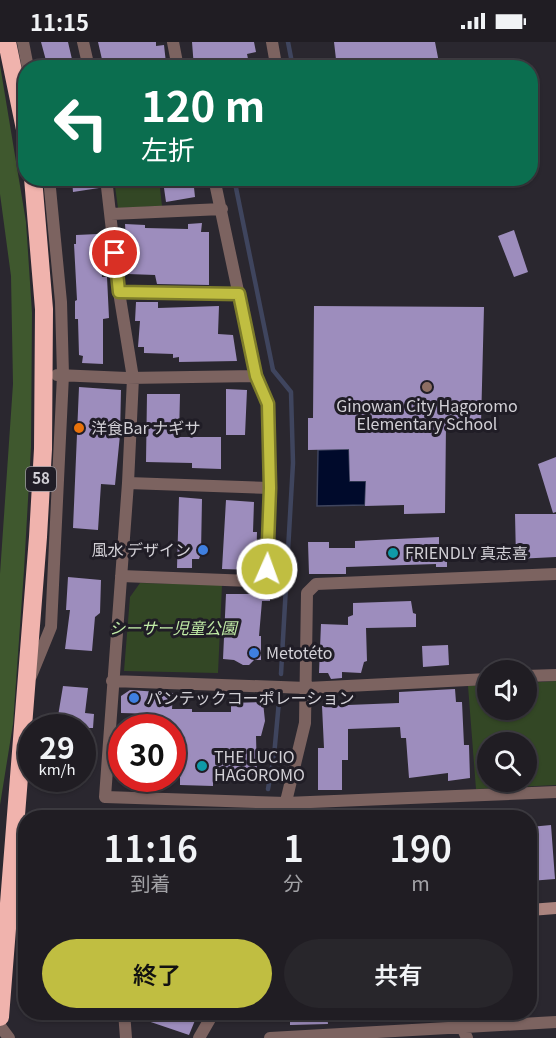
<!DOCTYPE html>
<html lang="ja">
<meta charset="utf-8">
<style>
body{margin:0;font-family:Georgia,"Noto Sans JP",serif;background:#28262b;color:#f1f3f6;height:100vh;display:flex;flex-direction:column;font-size:22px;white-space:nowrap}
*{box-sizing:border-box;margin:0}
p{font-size:20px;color:#a2a2a6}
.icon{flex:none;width:33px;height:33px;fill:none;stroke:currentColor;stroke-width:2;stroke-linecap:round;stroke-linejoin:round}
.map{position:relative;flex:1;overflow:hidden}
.sheet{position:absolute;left:18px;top:768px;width:519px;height:210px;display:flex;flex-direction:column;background:#201d23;border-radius:24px;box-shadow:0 2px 4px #0004,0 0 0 2px #3d3b41}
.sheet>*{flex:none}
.hud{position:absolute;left:18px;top:18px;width:520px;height:126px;border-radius:24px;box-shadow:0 2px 4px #0004,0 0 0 2px #3d3b41;background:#0b6e4f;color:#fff;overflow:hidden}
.fabs{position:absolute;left:477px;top:618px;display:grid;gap:12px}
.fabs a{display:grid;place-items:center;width:60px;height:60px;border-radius:50%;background:#201d23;box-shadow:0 2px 4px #0004,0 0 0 2px #3d3b41;font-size:30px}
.speed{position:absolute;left:18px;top:672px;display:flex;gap:12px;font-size:30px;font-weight:700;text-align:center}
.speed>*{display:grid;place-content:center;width:78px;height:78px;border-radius:50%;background:#201d23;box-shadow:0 2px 4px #0004,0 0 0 2px #3d3b41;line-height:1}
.speed small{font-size:15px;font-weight:400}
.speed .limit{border:9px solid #d22;background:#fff;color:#111}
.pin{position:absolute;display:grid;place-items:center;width:51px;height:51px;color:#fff;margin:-26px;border:3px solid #fff;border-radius:50%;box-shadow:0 2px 6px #0007}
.me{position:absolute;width:66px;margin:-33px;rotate:2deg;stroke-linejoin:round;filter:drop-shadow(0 0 4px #0008)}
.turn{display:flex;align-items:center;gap:21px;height:126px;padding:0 24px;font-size:27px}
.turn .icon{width:78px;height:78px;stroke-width:2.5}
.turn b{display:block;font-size:42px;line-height:51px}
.eta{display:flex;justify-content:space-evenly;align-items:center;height:102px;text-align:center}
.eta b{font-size:36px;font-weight:600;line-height:42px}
.action{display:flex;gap:12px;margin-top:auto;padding:12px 24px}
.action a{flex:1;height:69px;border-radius:36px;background:#c0be41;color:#111;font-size:24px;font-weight:600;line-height:69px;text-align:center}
.action a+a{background:#28262b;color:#f1f3f6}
.status{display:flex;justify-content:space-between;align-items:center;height:42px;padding:0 30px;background:#201d23;direction:ltr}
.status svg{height:16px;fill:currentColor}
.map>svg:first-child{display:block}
</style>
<div class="status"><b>11:15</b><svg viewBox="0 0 49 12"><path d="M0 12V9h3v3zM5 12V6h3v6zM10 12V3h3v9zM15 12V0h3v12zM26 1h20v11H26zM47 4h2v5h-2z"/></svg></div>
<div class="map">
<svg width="556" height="996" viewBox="0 0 556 996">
<rect width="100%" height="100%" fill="#2a272f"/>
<!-- green -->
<path fill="#334725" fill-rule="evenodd" d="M114,137H159L162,164L118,166Z
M140,541L222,543L218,631L124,629L130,555Z
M556,639V743L476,747L468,644L487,643L488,668H526L527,641ZM488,700H526V740H488Z"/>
<!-- forest -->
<path fill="#3f582e" d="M0,23L26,180L32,271L31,405L24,528L13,682L0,763V532L13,342L11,234L0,152Z"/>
<!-- water -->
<path fill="#000a2b" stroke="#3f455e" stroke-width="1.5" d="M349,407L350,439H366L365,463L317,464L318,408Z"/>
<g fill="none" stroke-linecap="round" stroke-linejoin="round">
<!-- stream -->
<path stroke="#3f455e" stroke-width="4.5" d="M288,0L293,26
M234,136L273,328L291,350L293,421L281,632
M268,747L274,714L279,659
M262,776V774"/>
</g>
<!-- building -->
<path fill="#9d8dbd" d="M41,0H68L74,26H48Z
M98,0H156V4L164,3L166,21L162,22V26H104Z
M192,0H254L256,10L247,12L250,26H194Z
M334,0H435L440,26H337Z
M72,136H98L99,146L73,150Z
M193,136L195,155L166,160L163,139Z
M202,181L201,190H209V243L157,242L155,233L128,232L125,182L145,183V186L188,187V182Z
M514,188L528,230L514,235L498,194Z
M98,192L102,235H107L109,276L103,277V322L82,321L83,314L79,313L78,277H75V259L77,258L74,202H76V193Z
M136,260H158V266L219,264L218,292L233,293L237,319L179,320V315L173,316V312L144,311V305H138L140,279H135Z
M314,264L484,265L481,382L446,383L445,471L404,472V463L365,464L366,439H350L349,407L308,408V376H313Z
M79,345L121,348L120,393L115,443L101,442L98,488L73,486Z
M226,347L247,348L245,393H226Z
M147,352H180L179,395H221V427L192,426V421L146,420Z
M556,415V470L553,471L538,422Z
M179,455L202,457L201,511L199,517H192V526H177Z
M226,458L254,460L253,490H257L256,528L222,527Z
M515,472H556V515L516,517Z
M439,495V512H447V525H436V522L346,525V532H309L308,500H329V506H355V499Z
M68,535L101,538L100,571L95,575L92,609L65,607L70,568H66Z
M256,546H270V559H262L259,594H261V618H254L249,623H243L234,618L223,617L226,552H256Z
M411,559L413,571L416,572V585L366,586L367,619L364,620L361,631L342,630V636L331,637L328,631H319L321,582L348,583V575L353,573V561Z
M448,603L449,623L423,625L422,604Z
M63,644L88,646L85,671L94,672L93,686H56Z
M455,647L456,660H462L464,703H469L470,736L448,739V731L409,736L406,696H401L400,685L348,687V718H342V748H318V706H324L322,664L399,661V650Z
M130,648L173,651L172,667H192V670H231V661L263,660L265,679L261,694H256L257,732L213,733V744L180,743V695H176L177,686H157V672L121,671V654Z
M551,783L555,837L530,839V785Z
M132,970H183L196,976L189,993L133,974Z
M290,970H327L328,982L290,983Z"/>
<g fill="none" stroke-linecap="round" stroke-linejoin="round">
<!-- street -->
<path stroke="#7c6360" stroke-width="12" d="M23,0L28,26
M83,0L89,26
M173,0L178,26
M272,0L275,17L273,26
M106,136L119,250L133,336L128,441L105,755L286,761L556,750
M111,172L222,167
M119,250L239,252
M57,333L127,336L256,334
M128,441L270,446
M121,534L251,539L260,536L267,527L270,446L268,362L256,334L214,136
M31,634L51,585L63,333L61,260L49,136
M526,634L556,633
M112,639L307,646L488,637
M282,776L305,681L307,551L316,542L556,532
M124,970L126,996
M461,970L462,985L467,996
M0,984L9,996
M199,996L214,970
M270,996L556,980"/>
<!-- secondary -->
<path stroke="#ab847f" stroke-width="12" d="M530,868L556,866
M3,875L26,878"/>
<!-- highway -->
<path stroke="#f0b3ad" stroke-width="18" d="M7,0L26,92
M0,975L38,495L43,407L44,267L33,136"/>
</g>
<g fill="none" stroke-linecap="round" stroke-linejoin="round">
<!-- route casing -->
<g stroke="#7d7c2a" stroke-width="15">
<path id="route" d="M115,211L119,250L239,252L256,334L268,362L270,446L267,527"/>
</g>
<!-- route -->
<use href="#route" stroke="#c0be41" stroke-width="10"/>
</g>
<!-- markers -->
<circle fill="#8d6e63" stroke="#201d26" stroke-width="2" cx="427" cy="345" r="6"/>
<circle fill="#e8710a" stroke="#201d26" stroke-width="2" cx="79" cy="386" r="6"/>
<g fill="#3f7fe0" stroke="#201d26" stroke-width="2">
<circle cx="203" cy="508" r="6"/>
<circle cx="254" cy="611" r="6"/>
<circle cx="134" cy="656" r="6"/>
</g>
<g fill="#0f9aa8" stroke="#201d26" stroke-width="2">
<circle cx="393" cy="511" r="6"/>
<circle cx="202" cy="724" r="6"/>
</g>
<g text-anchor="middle" stroke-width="6" stroke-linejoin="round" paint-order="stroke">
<!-- shield labels -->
<rect fill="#201d26" stroke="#9d9aa1" stroke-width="1.5" x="26" y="425" width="30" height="24" rx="4.5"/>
<g font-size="15" font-weight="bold" fill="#d2d0d6">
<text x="41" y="442">58</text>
</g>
<!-- poi labels -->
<g font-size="16" fill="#d2d0d6" stroke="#201d26" text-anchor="start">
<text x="427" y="370" text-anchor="middle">Ginowan City Hagoromo<tspan x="427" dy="18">Elementary School</tspan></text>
<text x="91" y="392">洋食Bar ナギサ</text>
<text x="191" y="514" text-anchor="end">風水 デザイン</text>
<text x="405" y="517">FRIENDLY 真志喜</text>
<text x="266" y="617">Metotéto</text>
<text x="146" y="662">パンテックコーポレーション</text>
<text x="214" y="721">THE LUCIO<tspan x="214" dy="18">HAGOROMO</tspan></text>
</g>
<!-- park labels -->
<g font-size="16" font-style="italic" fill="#c0eba6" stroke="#201d26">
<text x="173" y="592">シーサー児童公園</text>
</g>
</g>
</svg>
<div class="fabs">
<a><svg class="icon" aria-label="sound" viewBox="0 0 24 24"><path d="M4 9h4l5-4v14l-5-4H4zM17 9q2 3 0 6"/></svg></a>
<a><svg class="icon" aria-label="search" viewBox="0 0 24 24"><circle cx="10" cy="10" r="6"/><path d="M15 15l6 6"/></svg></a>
</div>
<div class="speed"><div>29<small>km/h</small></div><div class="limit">30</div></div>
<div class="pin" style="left:115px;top:211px;background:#d93025"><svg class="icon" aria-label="arrive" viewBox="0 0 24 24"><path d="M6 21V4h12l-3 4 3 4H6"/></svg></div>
<svg class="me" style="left:267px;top:527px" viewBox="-20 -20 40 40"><circle r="17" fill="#c0be41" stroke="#fff" stroke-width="3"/><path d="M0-11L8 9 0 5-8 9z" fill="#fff"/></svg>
<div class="hud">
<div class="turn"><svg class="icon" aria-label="left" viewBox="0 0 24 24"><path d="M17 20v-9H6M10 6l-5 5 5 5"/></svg><div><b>120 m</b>左折</div></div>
</div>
<section class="sheet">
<div class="eta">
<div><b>11:16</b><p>到着</p></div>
<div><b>1</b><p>分</p></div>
<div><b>190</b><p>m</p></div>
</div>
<div class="action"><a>終了</a><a>共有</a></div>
</section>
</div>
